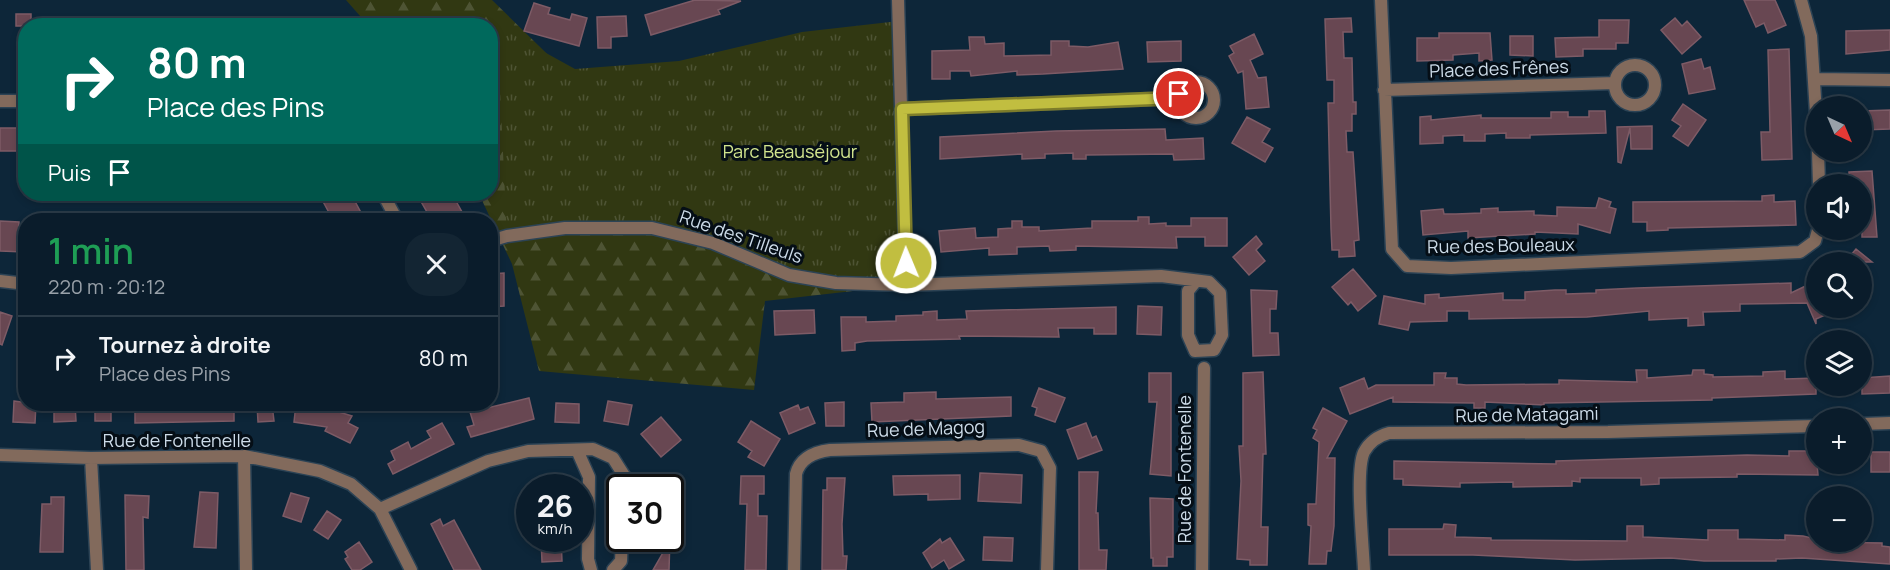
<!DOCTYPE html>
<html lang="fr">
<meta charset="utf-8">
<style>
body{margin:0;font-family:Manrope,sans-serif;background:#132533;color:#f1f3f6;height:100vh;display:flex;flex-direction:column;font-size:22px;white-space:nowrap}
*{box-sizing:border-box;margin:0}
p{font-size:20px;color:#99a1a9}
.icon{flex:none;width:33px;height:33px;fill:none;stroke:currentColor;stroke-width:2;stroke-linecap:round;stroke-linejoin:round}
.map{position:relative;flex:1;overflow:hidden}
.panel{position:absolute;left:18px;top:213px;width:480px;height:198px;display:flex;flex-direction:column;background:#0a1c2b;border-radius:24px;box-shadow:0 3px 9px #0003,0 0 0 2px #2a3a47}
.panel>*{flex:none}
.guide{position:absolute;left:18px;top:18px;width:480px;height:183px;border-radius:24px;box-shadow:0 3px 9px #0003,0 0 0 2px #2a3a47;background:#00695c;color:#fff;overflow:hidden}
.needle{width:39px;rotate:136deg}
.controls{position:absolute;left:1806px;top:96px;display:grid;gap:12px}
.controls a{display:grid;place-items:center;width:66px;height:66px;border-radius:50%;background:#0a1c2b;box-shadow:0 3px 9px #0003,0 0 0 2px #2a3a47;font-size:30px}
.speed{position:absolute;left:516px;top:474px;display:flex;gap:12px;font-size:30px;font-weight:700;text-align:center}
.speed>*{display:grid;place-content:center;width:78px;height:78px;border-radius:50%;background:#0a1c2b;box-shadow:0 3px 9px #0003,0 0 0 2px #2a3a47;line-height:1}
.speed small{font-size:15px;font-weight:400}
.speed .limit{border:3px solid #111;border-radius:9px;background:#fff;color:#111}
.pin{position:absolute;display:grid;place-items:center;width:51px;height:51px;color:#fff;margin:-26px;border:3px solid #fff;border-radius:50%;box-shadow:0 2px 6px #0007}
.me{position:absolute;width:66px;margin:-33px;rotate:359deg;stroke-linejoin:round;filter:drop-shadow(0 0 4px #0008)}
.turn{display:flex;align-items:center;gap:21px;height:126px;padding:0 30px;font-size:27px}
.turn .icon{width:78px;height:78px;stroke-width:2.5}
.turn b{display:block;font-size:42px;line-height:51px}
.then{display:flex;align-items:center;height:57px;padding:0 30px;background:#0003;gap:12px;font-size:22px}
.round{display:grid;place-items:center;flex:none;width:63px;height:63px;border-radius:24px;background:#132533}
.summary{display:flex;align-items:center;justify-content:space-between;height:102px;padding:0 30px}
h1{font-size:36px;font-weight:600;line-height:45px;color:#1e9e55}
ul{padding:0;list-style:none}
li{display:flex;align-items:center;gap:18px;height:84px;padding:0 30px;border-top:2px solid #2a3a47}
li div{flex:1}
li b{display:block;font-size:22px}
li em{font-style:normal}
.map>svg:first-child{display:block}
</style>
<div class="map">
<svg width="1890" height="570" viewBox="0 0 1890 570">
<defs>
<pattern id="forest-firs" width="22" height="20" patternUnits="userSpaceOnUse" patternTransform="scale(1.5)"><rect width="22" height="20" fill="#313812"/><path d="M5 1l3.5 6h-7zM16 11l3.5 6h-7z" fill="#4e5434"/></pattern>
<pattern id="park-tufts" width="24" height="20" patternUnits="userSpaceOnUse" patternTransform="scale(1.5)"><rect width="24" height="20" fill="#313812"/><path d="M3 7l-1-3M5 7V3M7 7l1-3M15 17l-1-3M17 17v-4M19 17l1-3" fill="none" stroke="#4e5434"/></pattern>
</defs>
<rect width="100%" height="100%" fill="#0d2639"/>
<!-- forest -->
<path fill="url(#forest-firs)" d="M346,0H492L580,86L906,285L765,301L754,390L539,371L512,264L479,194H490V26L368,25Z"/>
<!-- park -->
<path fill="url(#park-tufts)" d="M899,21L906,285L789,275L652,228L507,236L497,26L575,69L679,61L802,32Z"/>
<!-- building -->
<path fill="#684752" stroke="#7d5b66" stroke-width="1.5" d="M695,0L741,1L718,10L720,14L651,35L645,15Z
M1744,0H1775L1786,25L1768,33L1764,23L1756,27Z
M534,3L550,8L548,14L570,20L572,14L587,18L579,46L524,31Z
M16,14H31V26H16Z
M626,16L627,36L611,37V48H598L597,17Z
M1351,18L1352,32H1343L1344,58H1352L1353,102H1356V114H1352V131H1346L1347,152H1353L1359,240L1354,241L1355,256L1339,257V250H1332L1331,229L1328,103H1334V80H1327L1325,19Z
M1675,18L1682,26L1687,21L1701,37L1682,54L1661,30Z
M1599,20H1629L1628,43H1616V49H1583V56L1556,57L1555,38L1599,37Z
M1890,30V50L1846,54V31Z
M1439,33H1490L1492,60L1479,61V53L1453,55V60L1417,61V38H1439Z
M1254,34L1263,54L1250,60L1258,78L1266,77L1269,107L1246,109L1243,71L1238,73L1229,56L1234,53L1230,46Z
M1510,36H1533V56L1510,55Z
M969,37H984L985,44L1004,43V56L1051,55V41H1069V46L1088,47L1118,42L1123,69L1043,74L1017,75V71L971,76L970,71H950V79H932V51L970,50Z
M1181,41V61L1148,62L1147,42Z
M1789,49L1792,159L1762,160L1761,132H1770L1768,50Z
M1701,59L1704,69L1710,67L1715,89L1689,94L1682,64Z
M1683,104L1706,120L1688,146L1673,136L1681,126L1672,120Z
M1890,110V129L1862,130V111Z
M1589,111H1605L1606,133L1530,135V138H1506V133L1485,134V141H1464V135L1443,136V143L1420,144V117L1431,116V120L1481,115V118H1551V112H1568V117H1589Z
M1247,117L1270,129L1262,142L1273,148L1265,162L1232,143Z
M1652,126V149H1631L1630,128L1621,163L1618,162L1617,127Z
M0,128H26L23,151H0Z
M1165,129L1166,140L1203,138L1204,159L1174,160L1173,154L1086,155V159H1073V153L1045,154V158L1022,159V154L940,159V137L1056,131Z
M1872,171L1877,237H1862V184H1849V172Z
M319,194H351L365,220H333Z
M428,194H452L462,212L447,220H439L436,216L431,219L419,198Z
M1774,195V202L1795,201L1796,225L1668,228V230L1647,231V222H1633V202L1762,201V196Z
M1599,198L1611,202L1609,207L1616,209L1610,233L1578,224V234L1535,232V234L1468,238V231L1423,235L1421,211L1443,209L1444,214H1456L1481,213V209L1498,208V212L1534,211V215L1557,216V207L1596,208Z
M1138,217H1149V224L1166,223V226H1191V218H1227V246H1205V237H1176L1177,248L1076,246V250L1050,251L1049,246L1017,247V254L989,255V248L941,252L939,231L975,228L976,238L998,237V229L1012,228V221H1022V227H1039V231L1092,228V221H1138Z
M0,221L19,222L18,241H24V252L0,251Z
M1256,236L1262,244L1256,250L1265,261L1249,275L1233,257Z
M1856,249L1872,262H1845Z
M1353,269L1376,296L1358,311L1351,302L1348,305L1332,287Z
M504,273V306L490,307V274Z
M1816,281V308H1841L1816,319V324L1807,303L1740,304V311L1703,312L1704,325L1688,326V318L1649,320V311L1587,317L1469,319V311H1447V321L1410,322L1408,330L1379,324L1384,296L1425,304V295L1439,294V298L1503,293V300H1525V292L1555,290H1566V294L1596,293V290L1637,288L1791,283V293Z
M1251,290L1277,291L1276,309H1270V333H1278L1279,355L1253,356Z
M1138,306L1162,307L1161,335L1137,334Z
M1116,307V334H1094V328H1058L1059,337L959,336L960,339L867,341L855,343V350L842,351L841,317H866V322L896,321V316L923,315V312L937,311V320L967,319L966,311Z
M814,310L815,333L775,335L774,311Z
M0,312L12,316L2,345L0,344Z
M1636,370H1647V378L1692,375L1693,370H1704V374L1713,375V377L1763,376V372L1785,371V379L1816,378V394L1712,398V400L1544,403V405L1485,402V408H1474V403L1393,402V397L1350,414L1340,388L1364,378L1368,389L1376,385H1434V373H1446L1445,378H1457V384L1466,385L1559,384V380L1637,382Z
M1263,372L1266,454H1263L1261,527H1268L1267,565H1250V560L1237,559L1241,481L1239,446H1243V373Z
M1149,373H1171V476L1150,474L1157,402H1149Z
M1890,376V393L1862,394V378Z
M1039,388L1065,398L1055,422L1035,415L1037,408L1032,406Z
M936,392V399L1011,397V416L872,422L871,403L904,402V393Z
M529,398L534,419L471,437L467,427L474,425L470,412Z
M14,401L36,404L35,423L13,422Z
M608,401L632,405L628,425L604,421Z
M844,402V426H826L825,403Z
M556,403L579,404V423L555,422Z
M54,404H75L76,421L54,422Z
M95,404H111V421H95Z
M135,404H148V408L175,407V404H234V421L135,423Z
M257,404H272L274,421L258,422Z
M296,404H313L352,416L348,423L358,428L350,443L325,431L327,427L294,422Z
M798,405L800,410L808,407L815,423L789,434L780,413Z
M1323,408L1347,421L1327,458H1335L1334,526L1331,551H1327L1326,564H1309L1311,526L1308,525V504H1316L1319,442L1313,438L1317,430L1313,428Z
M661,417L681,440L661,457L641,434Z
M751,421L780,439L764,466L748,457L752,451L738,442Z
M442,423L454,444L393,474L388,464L395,460L391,451L408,442L411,449L431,438L427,431Z
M1086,423L1092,438L1096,436L1102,450L1078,459L1067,430Z
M1789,451H1816L1818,475L1737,474V477L1659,478V484L1641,485V478H1580V482L1572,481V486L1513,487V482L1460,483V487L1403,485V479H1394V461L1556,464V461L1747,455L1789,456Z
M1871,452H1890V472H1871Z
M1079,472H1098L1096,513H1098L1099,550H1107L1106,570H1079Z
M980,473L1022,475L1021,503L978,501Z
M960,475V499L928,500V494L894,495L893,476Z
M741,476H764V494H758V516H767L766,570H745L747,504H740Z
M827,478H845L842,524L843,556H847L846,570H822L823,490H827Z
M200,492L218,493L216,548L194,547Z
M291,493L309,498L301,522L283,516Z
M125,495L149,496L148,518L143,517L144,570H126Z
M51,497H64L63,552H40L42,504H51Z
M1150,498L1173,499V557H1167V566H1153V558H1151Z
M327,511L341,520L328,539L314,530Z
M440,519L443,526L454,520L481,570H454L431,524Z
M1444,524L1456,525L1455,537L1491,538V540L1627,541V526H1643V537L1708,540V530H1738V539L1785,540V535L1803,536L1816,539V542L1882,543V546L1890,547V564L1802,558L1776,559V561H1704L1671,558L1575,560L1473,555H1389V529H1443Z
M984,537L1013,538L1012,561L983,560Z
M541,538H561L562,561L542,562Z
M651,538H670L669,570H653L664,551H650Z
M950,538L964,560L949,569L944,560L932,568L923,553L940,539L942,543Z
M359,542L372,562L360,570H352L345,559L348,557L345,552Z"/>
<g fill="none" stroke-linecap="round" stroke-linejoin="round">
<!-- minor casing -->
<g stroke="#2c4355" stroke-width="15">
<path id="minor" d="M898,0L906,285
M1381,0L1392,249L1407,266L1451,268L1800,252L1815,241L1818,230
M1801,0L1811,36L1816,113
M1615 85a20 20 0 1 1 40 0a20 20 0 1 1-40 0Z
M1816,79L1890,80
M1178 100a18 18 0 1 1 36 0a18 18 0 1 1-36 0Z
M1384,90L1615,83
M0,101H26
M902,109L1178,98
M1818,152L1819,184
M383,194L397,220
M490,241L507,236L565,228H652L713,243L789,275L836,283L906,285L1161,276L1209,282L1220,293L1222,335L1214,350L1195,351L1188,335V291L1196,281
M0,281L26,284
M1862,424L1890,423
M577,450L589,477L588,559L591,570
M0,455L91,458L244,456L320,471L351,484L380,509L411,570
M244,456L246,570
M91,458L97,570
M380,509L488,461L528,451L593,449L613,458L625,477L624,488
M613,570L621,561L622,538
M794,570L796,474C800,458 814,452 830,450L1019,445L1041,451L1050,468L1047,570
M1202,570L1204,368
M1364,570C1363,545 1355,471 1364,452C1370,441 1378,436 1389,433L1608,432L1816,426"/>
</g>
<!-- minor -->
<use href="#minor" stroke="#826a5c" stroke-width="12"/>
</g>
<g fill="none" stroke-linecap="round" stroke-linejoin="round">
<!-- route casing -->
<g stroke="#7d7c2a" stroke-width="15">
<path id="route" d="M906,263L902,109L1178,98L1179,94"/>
</g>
<!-- route -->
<use href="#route" stroke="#c1be40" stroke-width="10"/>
</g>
<g text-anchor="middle" stroke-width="6" stroke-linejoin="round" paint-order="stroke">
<!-- street labels -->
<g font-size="18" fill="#cddce9" stroke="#050e16">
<text transform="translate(1499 69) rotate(-2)" y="6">Place des Frênes</text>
<text transform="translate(741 237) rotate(19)" y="6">Rue des Tilleuls</text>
<text transform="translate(1501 246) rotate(-1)" y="6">Rue des Bouleaux</text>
<text transform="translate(1527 415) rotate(-1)" y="6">Rue de Matagami</text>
<text transform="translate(926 429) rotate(-2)" y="6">Rue de Magog</text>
<text x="177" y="447">Rue de Fontenelle</text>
<text transform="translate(1185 469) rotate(-90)" y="6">Rue de Fontenelle</text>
</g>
<!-- park labels -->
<g font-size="18" fill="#d2e58e" stroke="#050e16">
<text x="790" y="158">Parc Beauséjour</text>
</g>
</g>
</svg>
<div class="controls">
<a><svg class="needle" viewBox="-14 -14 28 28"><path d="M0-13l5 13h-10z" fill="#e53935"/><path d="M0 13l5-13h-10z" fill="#99a1a9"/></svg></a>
<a><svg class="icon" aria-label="sound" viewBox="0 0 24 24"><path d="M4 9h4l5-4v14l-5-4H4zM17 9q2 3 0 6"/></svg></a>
<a><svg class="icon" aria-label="search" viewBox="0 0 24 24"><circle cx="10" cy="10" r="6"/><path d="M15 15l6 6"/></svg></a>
<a><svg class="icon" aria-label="layers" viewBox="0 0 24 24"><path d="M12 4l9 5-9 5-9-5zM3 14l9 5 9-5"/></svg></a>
<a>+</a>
<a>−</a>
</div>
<div class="speed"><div>26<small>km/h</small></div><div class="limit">30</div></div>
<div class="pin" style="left:1179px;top:94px;background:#d93025"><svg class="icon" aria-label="arrive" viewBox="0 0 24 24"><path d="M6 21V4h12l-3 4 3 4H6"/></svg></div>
<svg class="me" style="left:906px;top:263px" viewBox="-20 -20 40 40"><circle r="17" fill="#c1be40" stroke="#fff" stroke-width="3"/><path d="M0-11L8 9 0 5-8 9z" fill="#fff"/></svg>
<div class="guide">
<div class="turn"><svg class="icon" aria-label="right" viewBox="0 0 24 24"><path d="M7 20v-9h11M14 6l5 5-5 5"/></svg><div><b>80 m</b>Place des Pins</div></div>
<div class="then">Puis<svg class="icon" aria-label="arrive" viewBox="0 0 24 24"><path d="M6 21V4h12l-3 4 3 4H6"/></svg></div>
</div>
<section class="panel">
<div class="summary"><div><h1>1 min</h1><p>220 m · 20:12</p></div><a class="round"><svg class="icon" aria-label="close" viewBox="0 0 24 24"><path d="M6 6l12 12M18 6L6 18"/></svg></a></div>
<ul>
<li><svg class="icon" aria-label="right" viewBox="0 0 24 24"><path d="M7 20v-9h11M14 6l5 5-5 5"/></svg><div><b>Tournez à droite</b><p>Place des Pins</p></div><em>80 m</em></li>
</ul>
</section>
</div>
